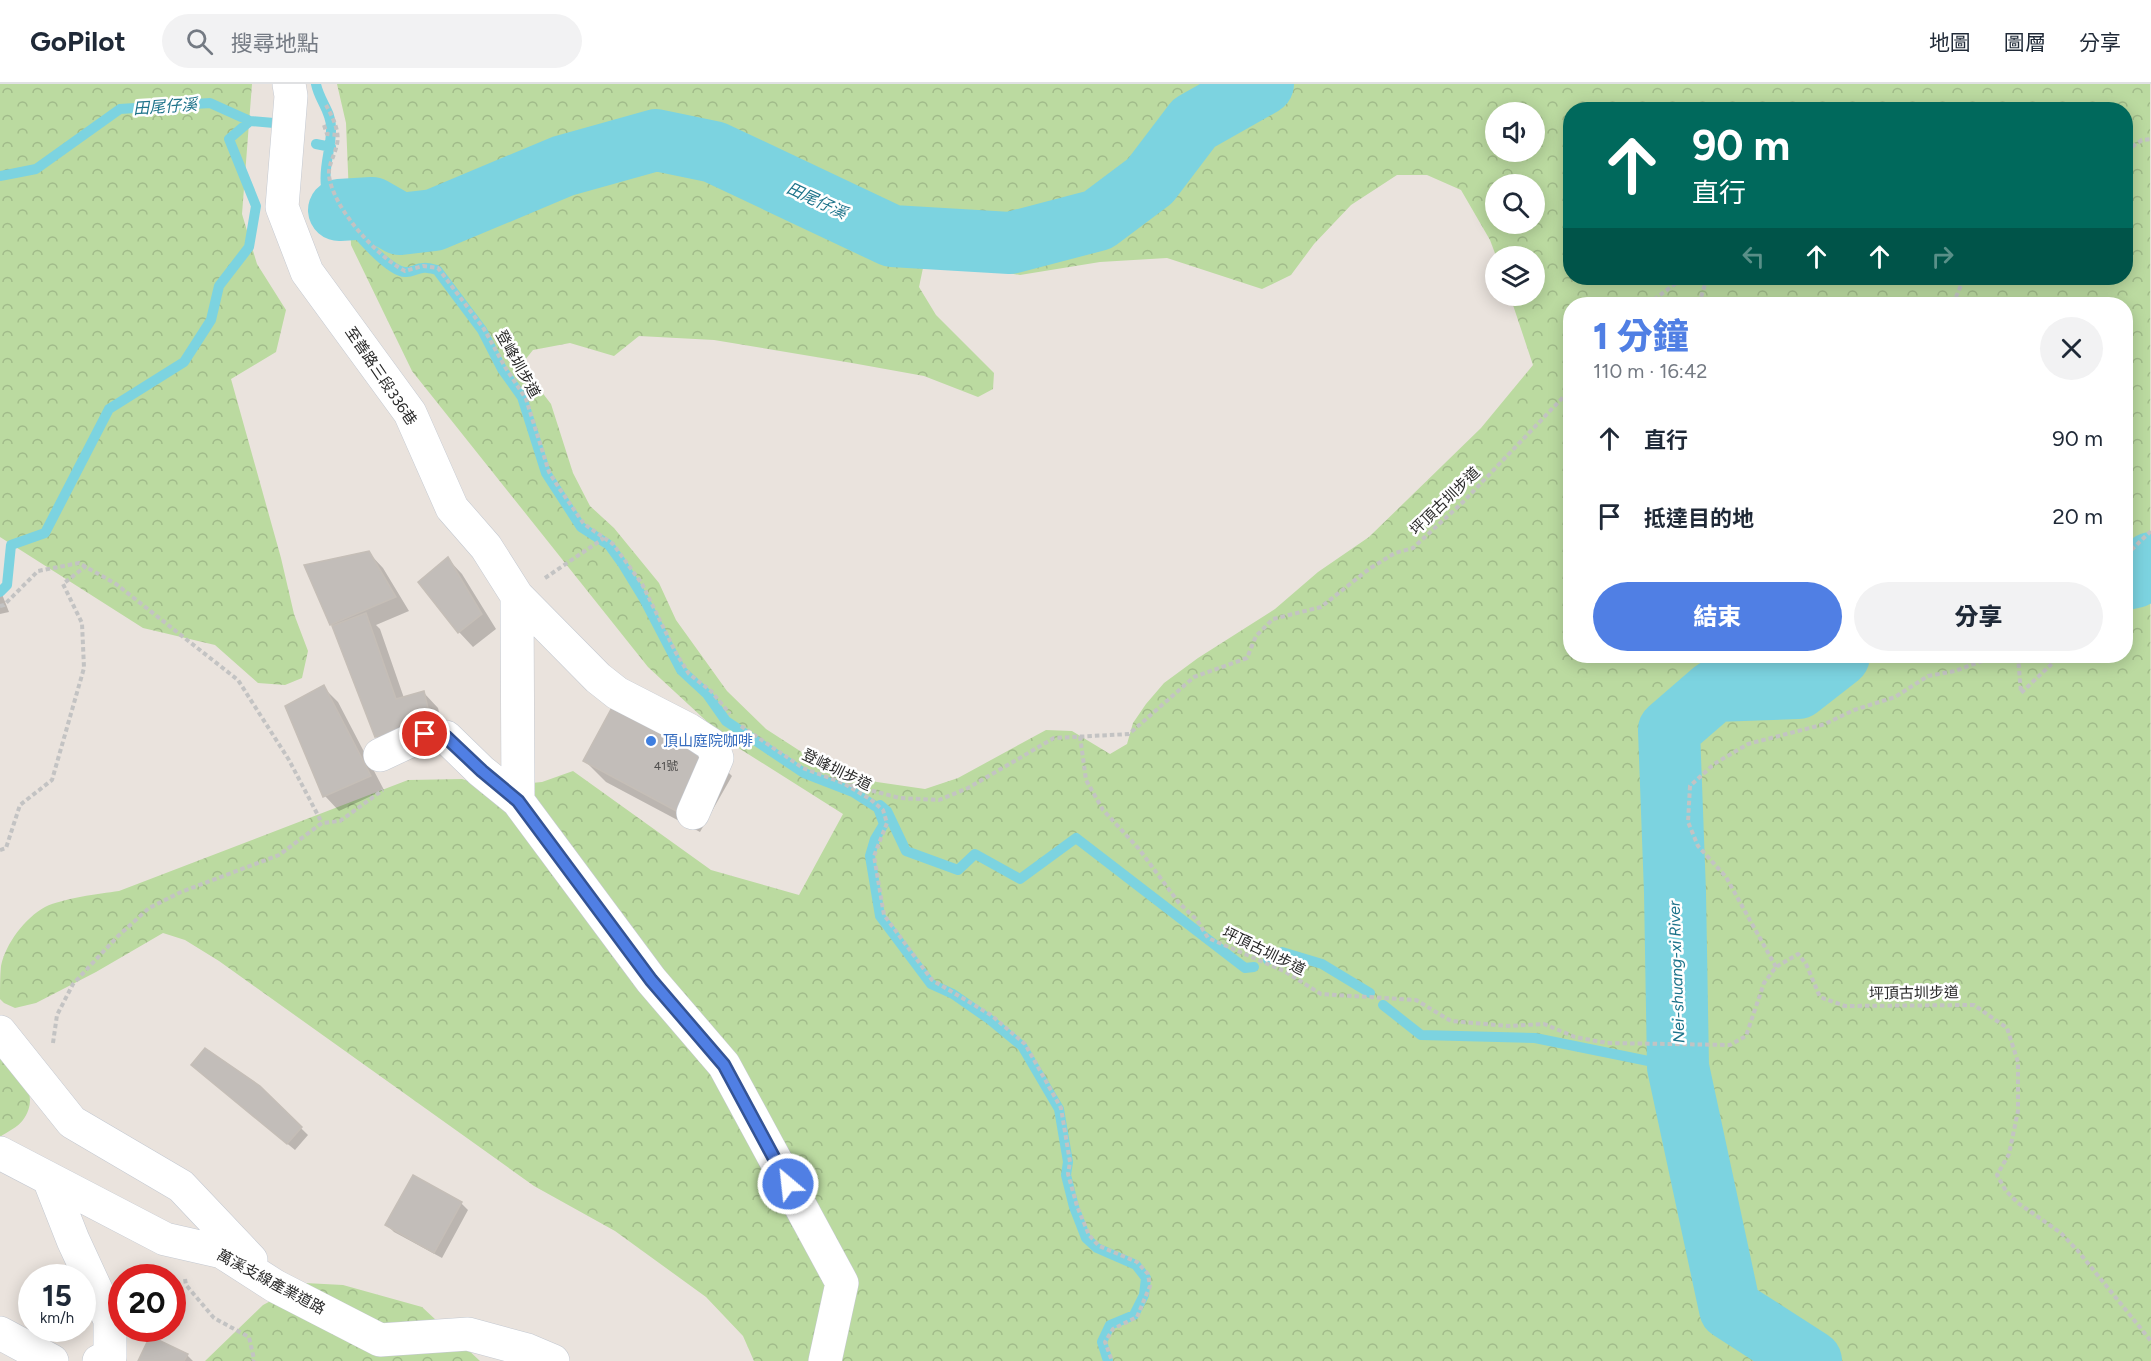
<!DOCTYPE html>
<html lang="zh-TW">
<meta charset="utf-8">
<style>
body{margin:0;font-family:Figtree,"Noto Sans TC",sans-serif;background:#f2f2f3;color:#1f2937;height:100vh;display:flex;flex-direction:column;font-size:22px;white-space:nowrap}
*{box-sizing:border-box;margin:0}
p{font-size:20px;color:#747a83}
.icon{flex:none;width:33px;height:33px;fill:none;stroke:currentColor;stroke-width:2;stroke-linecap:round;stroke-linejoin:round}
.map{position:relative;flex:1;overflow:hidden}
.details{position:absolute;left:1563px;top:213px;width:570px;height:366px;display:flex;flex-direction:column;background:#fff;border-radius:24px;box-shadow:0 3px 15px #0003}
.details>*{flex:none}
.hud{position:absolute;left:1563px;top:18px;width:570px;height:183px;border-radius:24px;box-shadow:0 3px 15px #0003;background:#00695c;color:#fff;overflow:hidden}
.fabs{position:absolute;left:1485px;top:18px;display:grid;gap:12px}
.fabs a{display:grid;place-items:center;width:60px;height:60px;border-radius:50%;background:#fff;box-shadow:0 3px 15px #0003;font-size:30px}
.speed{position:absolute;left:18px;top:1180px;display:flex;gap:12px;font-size:30px;font-weight:700;text-align:center}
.speed>*{display:grid;place-content:center;width:78px;height:78px;border-radius:50%;background:#fff;box-shadow:0 3px 15px #0003;line-height:1}
.speed small{font-size:15px;font-weight:400}
.speed .limit{border:9px solid #d22;background:#fff;color:#111}
.pin{position:absolute;display:grid;place-items:center;width:51px;height:51px;color:#fff;margin:-26px;border:3px solid #fff;border-radius:50%;box-shadow:0 2px 6px #0007}
.me{position:absolute;width:66px;margin:-33px;rotate:332deg;stroke-linejoin:round;filter:drop-shadow(0 0 4px #0008)}
.turn{display:flex;align-items:center;gap:21px;height:126px;padding:0 30px;font-size:27px}
.turn .icon{width:78px;height:78px;stroke-width:2.5}
.turn b{display:block;font-size:42px;line-height:51px}
.lanes{display:flex;align-items:center;height:57px;padding:0 30px;background:#0003;justify-content:center;gap:30px;direction:ltr}
.lanes .off{opacity:.35}
.round{display:grid;place-items:center;flex:none;width:63px;height:63px;border-radius:32px;background:#f2f2f3}
.summary{display:flex;align-items:center;justify-content:space-between;height:102px;padding:0 30px}
h1{font-size:36px;font-weight:800;line-height:45px;color:#507fe4}
.button{display:flex;gap:12px;margin-top:auto;padding:12px 30px}
.button a{flex:1;height:69px;border-radius:36px;background:#507fe4;color:#fff;font-size:24px;font-weight:800;line-height:69px;text-align:center}
.button a+a{background:#f2f2f3;color:#1f2937}
ul{padding:0;list-style:none}
li{display:flex;align-items:center;gap:18px;height:78px;padding:0 30px}
li div{flex:1}
li b{display:block;font-size:22px}
li em{font-style:normal}
header{display:flex;align-items:center;gap:36px;box-sizing:border-box;height:84px;padding:0 30px;background:#fff;border-bottom:2px solid #e0e1e3}
header strong{font-size:28px}
nav{display:flex;gap:33px;margin-inline-start:auto;font-size:21px}
.search{width:420px;height:54px;background:#f2f2f3;display:flex;align-items:center;gap:15px;box-sizing:border-box;padding:0 21px;border-radius:33px;color:#747a83;font-size:22px}
.map>svg:first-child{display:block}
</style>
<header>
<strong>GoPilot</strong>
<div class="search"><svg class="icon" aria-label="search" viewBox="0 0 24 24"><circle cx="10" cy="10" r="6"/><path d="M15 15l6 6"/></svg>搜尋地點</div>
<nav><a>地圖</a><a>圖層</a><a>分享</a></nav>
</header>
<div class="map">
<svg width="2151" height="1277" viewBox="0 0 2151 1277">
<defs>
<pattern id="forest-crowns" width="20" height="18" patternUnits="userSpaceOnUse" patternTransform="scale(1.5)"><rect width="20" height="18" fill="#bbdaa0"/><path d="M2 6a3 3 0 1 1 6 0M12 15a3 3 0 1 1 6 0" fill="none" stroke="#a1bb8a"/></pattern>
</defs>
<rect width="100%" height="100%" fill="#eae3dd"/>
<!-- forest -->
<path fill="url(#forest-crowns)" fill-rule="evenodd" d="M0,0H252L242,130L257,180L286,226L276,268L231,295L281,474L294,530L308,567L302,594L285,601L258,599L215,561L143,544L0,453Z
M337,0H2150L2151,1277H754L743,1252L706,1213L615,1147L534,1102L219,877L185,856L163,849L96,888L36,919L15,924L4,919L0,915C0,904 0,892 1,882C6,859 25,834 45,823C64,814 98,810 119,807L408,696L462,695L489,703L542,698L573,687L711,786L799,811L843,730L729,658L648,583L412,287L351,161L346,39ZM1570,26H2126V194H1570ZM1496,28H1534V68H1496ZM1397,91H1427L1461,106L1490,156L1496,172H1534V212H1510L1533,281L1481,344L1369,453L1318,488L1275,525L1198,574L1164,599L1146,620L1133,639L1127,660L1110,670L1072,647L1046,646L958,694L925,705L877,698L831,687L766,645L727,607L676,536L659,499L614,444L590,422L573,389L551,320L521,281L533,266L570,259L614,272L639,252L714,256L852,279L924,292L978,313L993,305L994,289L936,231L919,203L923,184L954,180L1020,191L1100,178L1167,174L1262,205L1291,191L1314,160L1351,121ZM1496,100H1534V140H1496ZM1570,220H2126V572H1570Z
M0,960C15,982 43,1009 23,1036C18,1043 7,1048 0,1053Z
M305,1199L343,1201L422,1223L480,1277H205L263,1221Z"/>
<!-- shadow -->
<path fill="#0003" d="M369,469L383,484L409,527L376,541L380,545L404,614L424,609L438,624L445,652L391,667L376,653L332,540Z
M448,475L462,490L496,545L473,563L459,548Z
M0,505L9,528L0,530Z
M323,603L338,618L384,706L339,727L325,712L287,623Z
M710,670L732,692L700,748L606,698L584,676Z
M200,988L259,1003L308,1051L295,1066Z
M461,1119L468,1126L442,1174L394,1148L387,1141Z
M187,1271L193,1277H140Z"/>
<g fill="none" stroke-linecap="round" stroke-linejoin="round">
<!-- stream -->
<path stroke="#7cd3e0" stroke-width="10" d="M316,0C319,16 331,27 331,43C332,63 323,82 326,102C329,121 386,188 405,188C411,189 417,184 423,184C427,183 433,185 437,186L482,246L502,285L522,313L546,389L581,443L609,461L622,479L644,515L681,586L707,610L726,637L804,689L853,708L878,724L884,740L875,755L870,772L880,832L931,900L953,910L989,935L1022,962L1059,1025L1068,1078L1066,1091L1074,1123L1086,1154L1097,1164L1136,1181L1146,1194L1144,1211L1134,1231L1110,1241L1102,1258L1108,1277
M316,60L331,63
M0,92L36,85L120,25L210,19L250,37L274,39
M0,508L7,501L11,461L45,449L109,325L184,278L211,236L219,202L249,163L256,122L229,55L250,37
M880,721L887,727L906,767L958,786L975,770L1020,795L1076,754L1245,884L1254,883
M1268,876L1282,868L1322,880L1370,909
M1383,921L1421,951L1535,954L1678,983"/>
<!-- river -->
<path stroke="#7cd3e0" stroke-width="62" d="M339,126L372,124L400,140L434,136L563,82L656,56L714,68L892,152L1010,159L1098,136L1150,97L1194,39L1263,0
M2126,495L2135,493L2151,479
M1811,1277L1730,1225L1678,983L1675,808L1669,646L1714,607L1798,604L1839,572"/>
</g>
<!-- building -->
<path fill="#c2bdb9" stroke="#c5beb7" stroke-width="1.5" d="M369,467L396,513L330,541L304,481Z
M448,473L482,530L458,549L418,498Z
M366,529L396,615L424,607L431,637L375,653L332,542Z
M324,601L371,692L323,713L285,622Z
M616,616L711,669L678,728L583,677Z
M205,964L260,1002L302,1043L287,1060L191,981Z
M413,1091L462,1118L434,1169L385,1141Z
M150,1252L188,1270L184,1277H138Z"/>
<g fill="none" stroke-linecap="round" stroke-linejoin="round">
<!-- minor casing -->
<g stroke="#c4c9d1" stroke-width="34">
<path id="minor" d="M289,0L291,12L282,123L307,188L410,329L452,424L486,463L517,512L518,717
M517,512L598,594L617,609L689,646L712,661L717,674L693,729
M380,671L425,650L446,653L481,687L518,717L651,896L724,981L842,1199L825,1277
M0,948L72,1038L181,1102L251,1176
M0,1069L165,1155L222,1168L275,1202L380,1256L468,1250L527,1266L553,1277
M49,1095L73,1156L110,1236V1273L99,1277
M0,1249L52,1277"/>
</g>
<!-- path -->
<path stroke="#c3c3c3" stroke-width="4" stroke-dasharray="4.5 3" stroke-linecap="butt" d="M326,21C332,32 340,47 337,60C335,71 328,81 329,91C332,123 377,173 405,187L423,182L438,184L484,245L505,283L526,315L549,388L559,404L584,440L613,460L642,500L676,569L689,590L711,607L730,630
M324,41L327,50L338,51
M2126,67L2142,56L2151,55
M1648,220L1683,194
M1699,220L1707,194
M1953,220L1964,194
M2126,471L2151,447
M545,494L604,454
M0,522L4,521L38,487L79,479L116,500L238,596L289,676L322,739
M2018,572L2021,609L2060,572
M741,642L803,684L843,699L870,715L883,726L887,739L874,772L884,831L932,896L991,931L1025,960L1061,1024L1070,1078L1068,1090L1077,1122L1089,1151L1099,1162L1137,1178L1148,1190L1150,1202L1137,1233L1113,1245L1105,1258L1112,1277
M1080,652L1086,696L1103,726L1139,765L1179,819L1197,836L1208,854L1284,887L1321,910L1416,916L1451,937L1508,942L1544,940L1575,953L1607,959L1730,961L1746,952L1764,899L1776,883L1798,870L1806,880L1820,913L1845,922L1974,921L2007,944L2018,978V1027L2009,1070L1997,1091L2006,1107L2018,1119L2061,1149L2078,1167L2151,1257
M850,701L900,714L939,716L968,704L1054,654L1129,650L1194,593L1247,574L1256,552L1273,535L1321,523L1369,485L1395,469L1413,464L1463,418L1570,306
M0,766L6,764L20,721L52,696L84,584L82,539L63,500L86,482
M1776,883L1726,793L1698,762L1688,738L1690,702L1714,680L1748,660L1825,640L1854,626L1895,613L1928,592L1955,587L1979,578L2004,572
M53,959L57,931L73,900L118,852L149,824L181,808L279,771L322,739L340,737L383,706
M185,1195L186,1201L214,1234L249,1253L254,1275L253,1277"/>
<!-- minor -->
<use href="#minor" stroke="#fff" stroke-width="33"/>
</g>
<g fill="none" stroke-linecap="round" stroke-linejoin="round">
<!-- route casing -->
<g stroke="#345394" stroke-width="15">
<path id="route" d="M425,650L446,653L482,687L518,717L651,896L724,981L788,1100"/>
</g>
<!-- route -->
<use href="#route" stroke="#507fe4" stroke-width="10"/>
</g>
<!-- markers -->
<circle fill="#3f7fe0" stroke="#fff" stroke-width="2" cx="651" cy="657" r="6"/>
<g text-anchor="middle" stroke-width="5" stroke-linejoin="round" paint-order="stroke">
<!-- number labels -->
<g font-size="12" fill="#4f4e4d">
<text x="666" y="686">41號</text>
</g>
<!-- street labels -->
<g font-size="15" fill="#292929" stroke="#fff">
<text transform="translate(518 280) rotate(61)" y="5">登峰圳步道</text>
<text transform="translate(381 292) rotate(56)" y="5">至善路三段336巷</text>
<text transform="translate(1445 417) rotate(-44)" y="5">坪頂古圳步道</text>
<text transform="translate(837 686) rotate(26)" y="5">登峰圳步道</text>
<text transform="translate(1264 867) rotate(26)" y="5">坪頂古圳步道</text>
<text transform="translate(1914 909) rotate(-1)" y="5">坪頂古圳步道</text>
<text transform="translate(271 1198) rotate(28)" y="5">萬溪支線產業道路</text>
</g>
<!-- shop labels -->
<g font-size="15" fill="#366cbe" stroke="#fff" text-anchor="start">
<text x="663" y="662">頂山庭院咖啡</text>
</g>
<!-- water labels -->
<g font-size="16" font-style="italic" fill="#1d738a" stroke="#fff">
<text transform="translate(165 22) rotate(-4)" y="6">田尾仔溪</text>
<text transform="translate(817 116) rotate(25)" y="6">田尾仔溪</text>
<text transform="translate(1676 888) rotate(-92)" y="6">Nei-shuang-xi River</text>
</g>
</g>
</svg>
<div class="fabs">
<a><svg class="icon" aria-label="sound" viewBox="0 0 24 24"><path d="M4 9h4l5-4v14l-5-4H4zM17 9q2 3 0 6"/></svg></a>
<a><svg class="icon" aria-label="search" viewBox="0 0 24 24"><circle cx="10" cy="10" r="6"/><path d="M15 15l6 6"/></svg></a>
<a><svg class="icon" aria-label="layers" viewBox="0 0 24 24"><path d="M12 4l9 5-9 5-9-5zM3 14l9 5 9-5"/></svg></a>
</div>
<div class="speed"><div>15<small>km/h</small></div><div class="limit">20</div></div>
<div class="pin" style="left:425px;top:650px;background:#d93025"><svg class="icon" aria-label="arrive" viewBox="0 0 24 24"><path d="M6 21V4h12l-3 4 3 4H6"/></svg></div>
<svg class="me" style="left:788px;top:1100px" viewBox="-20 -20 40 40"><circle r="17" fill="#507fe4" stroke="#fff" stroke-width="3"/><path d="M0-11L8 9 0 5-8 9z" fill="#fff"/></svg>
<div class="hud">
<div class="turn"><svg class="icon" aria-label="ahead" viewBox="0 0 24 24"><path d="M12 20V5M6 11l6-6 6 6"/></svg><div><b>90 m</b>直行</div></div>
<div class="lanes"><svg class="icon off" aria-label="left" viewBox="0 0 24 24"><path d="M17 20v-9H6M10 6l-5 5 5 5"/></svg><svg class="icon" aria-label="ahead" viewBox="0 0 24 24"><path d="M12 20V5M6 11l6-6 6 6"/></svg><svg class="icon" aria-label="ahead" viewBox="0 0 24 24"><path d="M12 20V5M6 11l6-6 6 6"/></svg><svg class="icon off" aria-label="right" viewBox="0 0 24 24"><path d="M7 20v-9h11M14 6l5 5-5 5"/></svg></div>
</div>
<section class="details">
<div class="summary"><div><h1>1 分鐘</h1><p>110 m · 16:42</p></div><a class="round"><svg class="icon" aria-label="close" viewBox="0 0 24 24"><path d="M6 6l12 12M18 6L6 18"/></svg></a></div>
<ul>
<li><svg class="icon" aria-label="ahead" viewBox="0 0 24 24"><path d="M12 20V5M6 11l6-6 6 6"/></svg><div><b>直行</b></div><em>90 m</em></li>
<li><svg class="icon" aria-label="arrive" viewBox="0 0 24 24"><path d="M6 21V4h12l-3 4 3 4H6"/></svg><div><b>抵達目的地</b></div><em>20 m</em></li>
</ul>
<div class="button"><a>結束</a><a>分享</a></div>
</section>
</div>
